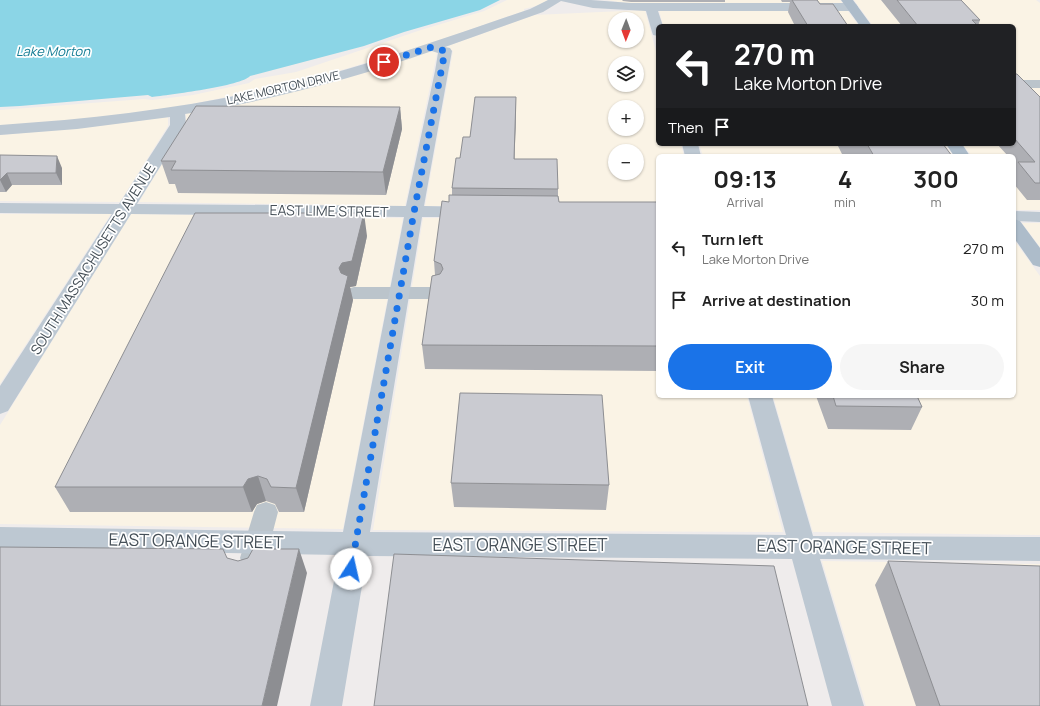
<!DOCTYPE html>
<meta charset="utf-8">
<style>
body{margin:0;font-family:Manrope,sans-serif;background:#f6f6f6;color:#222;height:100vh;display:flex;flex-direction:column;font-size:15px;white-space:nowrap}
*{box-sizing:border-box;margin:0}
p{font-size:13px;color:#767676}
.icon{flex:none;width:22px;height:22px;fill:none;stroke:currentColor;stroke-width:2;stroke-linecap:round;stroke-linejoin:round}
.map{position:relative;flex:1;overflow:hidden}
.drawer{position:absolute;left:656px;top:154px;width:360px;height:244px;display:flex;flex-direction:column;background:#fff;border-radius:6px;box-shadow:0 1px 3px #0004}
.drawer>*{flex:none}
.hud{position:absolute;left:656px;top:24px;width:360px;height:122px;border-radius:6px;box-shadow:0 1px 3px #0004;background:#202124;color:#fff;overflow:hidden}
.needle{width:26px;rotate:181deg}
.controls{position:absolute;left:608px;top:12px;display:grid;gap:8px}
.controls a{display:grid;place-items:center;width:36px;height:36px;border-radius:50%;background:#fff;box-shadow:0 1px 3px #0004;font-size:20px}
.pin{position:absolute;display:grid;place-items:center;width:34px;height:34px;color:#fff;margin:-17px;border:2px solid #fff;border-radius:50%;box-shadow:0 1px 4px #0007}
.me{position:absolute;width:44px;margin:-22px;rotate:10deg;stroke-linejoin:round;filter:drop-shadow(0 0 3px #0008)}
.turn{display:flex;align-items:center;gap:14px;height:84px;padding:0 12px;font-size:18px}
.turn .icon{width:52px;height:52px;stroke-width:2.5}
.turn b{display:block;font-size:28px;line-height:34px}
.then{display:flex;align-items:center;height:38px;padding:0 12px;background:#0003;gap:8px;font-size:15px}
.eta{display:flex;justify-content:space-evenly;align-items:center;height:68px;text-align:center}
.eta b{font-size:24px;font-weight:700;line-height:28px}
.button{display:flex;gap:8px;margin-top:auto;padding:8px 12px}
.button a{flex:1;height:46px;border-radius:24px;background:#1a73e8;color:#fff;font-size:16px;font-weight:700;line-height:46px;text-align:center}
.button a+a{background:#f6f6f6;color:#222}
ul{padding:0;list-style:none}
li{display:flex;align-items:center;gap:12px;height:52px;padding:0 12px}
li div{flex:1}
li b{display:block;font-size:15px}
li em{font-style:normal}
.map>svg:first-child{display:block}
</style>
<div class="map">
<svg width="1040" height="706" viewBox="0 0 1040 706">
<rect width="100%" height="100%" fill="#efecec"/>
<!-- commercial -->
<path fill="#faf3e5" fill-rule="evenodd" d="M507,0H548L540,5L524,9V11L432,43L305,81L177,107L85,119L0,126V110L144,99L152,100L193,95L249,83L255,79L296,72L421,30L484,11Z
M607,0H840L843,4H630Z
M854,0H1036L1040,3V80H1014V26H873Z
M645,10L658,59V144H681L684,156H658V207L425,206L453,51L445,47L534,15ZM615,19H637V41H615ZM615,63H637V85H615ZM615,107H637V129H615ZM615,151H637V173H615Z
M659,10H847L859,26H663Z
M431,51L437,53L405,206L139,202L186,125V113L363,72Z
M1014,88H1040V210H1014V156H972L962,144H1014Z
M168,117V126L120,202L0,201V135L81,128Z
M699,144H944L953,156H703Z
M0,214H111L0,384Z
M131,214L403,218L343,529L0,524V425Z
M423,218L658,219V396H747L783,532L373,530Z
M1022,223H1040V247Z
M1014,240L1040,276V535L813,532L773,396H1014Z
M822,561L1040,564V706H866Z"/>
<!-- water -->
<path fill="#8bd5e6" d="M0,0H500L480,10L404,32L364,46L250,76C242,86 168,95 152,97L148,95L20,106L0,107Z"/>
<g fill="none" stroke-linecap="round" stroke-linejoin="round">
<!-- street -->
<path fill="#bbc4cb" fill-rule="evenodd" d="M1014,80H1040V88H1014Z
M354,287H435L442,289L444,293L442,297L435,299H354L347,297L345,293L347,289Z
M266,502L275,505L278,512L266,558L262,566L253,569L244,566L240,558L254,512L257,505Z"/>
<!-- secondary -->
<path fill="#bdc8d2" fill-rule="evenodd" d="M548,0H591L631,3H852L856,4L858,7L856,10L852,11H658L663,26H658V36L653,35L652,32L646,11L593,8L561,1L543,12L445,47L450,48L452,51L424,206L471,207L477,208L480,212L477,216L471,217H422L370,532L786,535L748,396H772L813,536L1040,537V561L820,559L864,706H832L792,559L367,556L342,706H310L339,555L0,549V527L343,532L404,217L131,214L8,411L0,414V386L112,214L0,213V203L119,204L170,125V117L77,129L0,135V125C109,118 217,104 323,76C393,57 461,32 530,9ZM432,51L438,53L435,71L406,206L137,204L186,125L185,114C269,101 352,79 432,51Z
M682,144H698L701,156H685Z
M1014,211L1040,212V222L1014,221Z"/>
<!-- primary -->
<path fill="#adbcca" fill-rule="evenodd" d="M841,0H853L872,26H860Z
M946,144H962L970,156H954Z
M1014,219L1020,221L1040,248V267L1033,265L1014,238Z"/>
</g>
<!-- wall -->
<path fill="#aeafb4" d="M622,0H725V2H631L623,1Z
M781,0H817L820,4L848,26H795L788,12L790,2H782Z
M881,0H961L980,20L978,26H902Z
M1014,74L1040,97V200H1027L1014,184V170L1016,166L1014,164V156H1008L997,144H1014Z
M516,97V113L514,159L558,189V196L559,202H658V371L425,369L422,345L435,275L434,261L449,202L452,195V188L460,158L470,137Z
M400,107L402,129L386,195L178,193L175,184H169L161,161Z
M837,144H943L952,156H843Z
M0,155L62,168V185H12L6,192H0Z
M367,236L356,286L350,287L353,300L304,512H279L275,504L266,501L257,504L252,512H70L55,487Z
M816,396H917L922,407L911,430L828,429Z
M451,483L609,485L606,510L454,507Z
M888,561L1040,706H916L875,585Z"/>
<!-- shaded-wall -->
<path fill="#8d8e92" d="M516,97V113L514,175V159Z
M400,107L402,129L386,195L383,172Z
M57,156L62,168V185L56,173Z
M7,173L12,185L6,192L0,180Z
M364,213L367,236L356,286L350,287L353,300L304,512L296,488L339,268L342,263Z
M258,476L266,501L257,504L252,512L243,487L248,479Z
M299,549L307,573L277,706H262Z"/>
<!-- building -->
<path fill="#cacbd1" stroke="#8d8e92" d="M792,0H817L820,4H833L848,26H808Z
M897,0H961L980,20H972L977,25H972V26H918Z
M1014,74H1017L1040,97V183H1035L1018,162H1035L1014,138Z
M475,97H516L514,159H557L558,189L452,188L456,158H460L463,137H470Z
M196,106L400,107L383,172L171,170L176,161H161Z
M867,144H943L952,156H874Z
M0,155L57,156L56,173H7L0,180Z
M449,195L558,196L559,202H658V346L422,345L432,276L440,274L443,269L441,264L434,261L442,201L449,202Z
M195,213H364L352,261L342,263L339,268L341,273L348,276L296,488L271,487L267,479L258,476L248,479L243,487H55Z
M460,393L602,395L609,485L451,483Z
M833,396H917L922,407L836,406Z
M0,547L223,549L227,558L238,561L248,558L253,549H299L262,706H0Z
M394,554L774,566L808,706H374Z
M888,561L1040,566V706H940Z"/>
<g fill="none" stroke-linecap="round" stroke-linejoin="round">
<!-- route -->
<path stroke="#1a73e8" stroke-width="7" stroke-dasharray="0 12.6" d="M351,569L414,212L445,51L432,47L384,62"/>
</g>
<g text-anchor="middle" stroke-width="3.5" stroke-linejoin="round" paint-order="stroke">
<!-- far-street labels -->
<g font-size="12" fill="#465058" stroke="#fff">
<text transform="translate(283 88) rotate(-13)" y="4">LAKE MORTON DRIVE</text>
</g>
<!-- far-water labels -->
<g font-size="13" font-style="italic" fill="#147d95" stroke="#fff">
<text x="53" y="56">Lake Morton</text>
</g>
<!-- street labels -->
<g font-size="14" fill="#465058" stroke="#fff">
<text transform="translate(329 211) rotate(1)" y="5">EAST LIME STREET</text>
<text transform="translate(93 259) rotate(-58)" y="5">SOUTH MASSACHUSETTS AVENUE</text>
</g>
<!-- near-street labels -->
<g font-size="17" fill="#465058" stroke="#fff">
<text transform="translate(196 541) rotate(1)" y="6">EAST ORANGE STREET</text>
<text x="520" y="551">EAST ORANGE STREET</text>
<text transform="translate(844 547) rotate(1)" y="6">EAST ORANGE STREET</text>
</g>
</g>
</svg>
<div class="controls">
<a><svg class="needle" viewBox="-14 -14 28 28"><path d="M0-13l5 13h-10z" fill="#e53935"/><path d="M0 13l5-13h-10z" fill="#767676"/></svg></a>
<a><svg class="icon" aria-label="layers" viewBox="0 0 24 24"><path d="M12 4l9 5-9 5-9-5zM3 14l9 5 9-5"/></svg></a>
<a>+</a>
<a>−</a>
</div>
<div class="pin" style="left:384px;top:62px;background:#d93025"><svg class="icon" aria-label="arrive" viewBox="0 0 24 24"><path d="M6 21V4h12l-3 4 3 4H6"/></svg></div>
<svg class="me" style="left:351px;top:569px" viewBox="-20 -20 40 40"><circle r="19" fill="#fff"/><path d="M0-13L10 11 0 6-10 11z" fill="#1a73e8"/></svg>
<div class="hud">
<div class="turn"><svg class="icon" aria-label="left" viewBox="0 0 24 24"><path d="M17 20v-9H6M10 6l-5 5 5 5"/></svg><div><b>270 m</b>Lake Morton Drive</div></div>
<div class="then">Then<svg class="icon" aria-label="arrive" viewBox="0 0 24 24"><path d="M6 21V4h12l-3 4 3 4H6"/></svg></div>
</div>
<section class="drawer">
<div class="eta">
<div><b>09:13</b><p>Arrival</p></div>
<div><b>4</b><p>min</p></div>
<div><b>300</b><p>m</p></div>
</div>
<ul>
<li><svg class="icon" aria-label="left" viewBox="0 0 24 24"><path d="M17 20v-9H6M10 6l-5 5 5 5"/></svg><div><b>Turn left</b><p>Lake Morton Drive</p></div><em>270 m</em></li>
<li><svg class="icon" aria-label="arrive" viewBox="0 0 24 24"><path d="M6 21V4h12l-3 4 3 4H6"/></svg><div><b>Arrive at destination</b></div><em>30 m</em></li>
</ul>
<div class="button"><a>Exit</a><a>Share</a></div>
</section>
</div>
